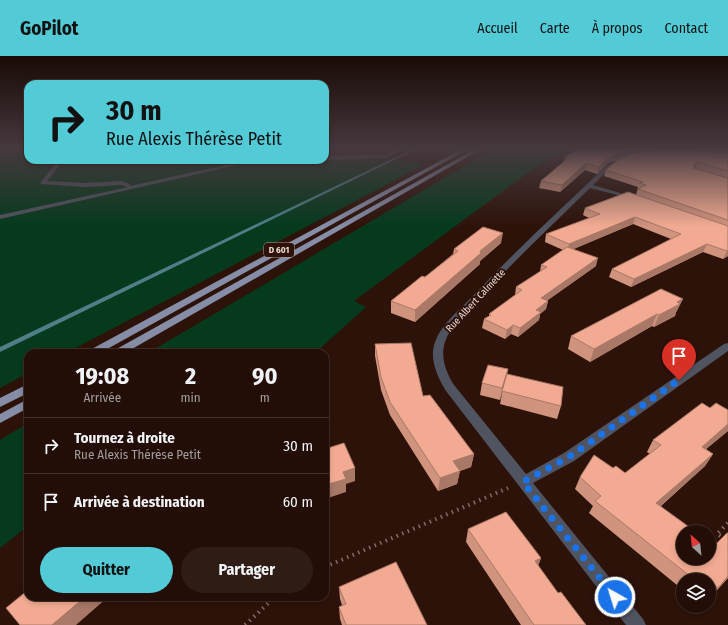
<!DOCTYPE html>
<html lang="fr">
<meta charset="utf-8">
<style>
body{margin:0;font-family:"Fira Sans Condensed",sans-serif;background:#2e1c15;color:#f1f3f6;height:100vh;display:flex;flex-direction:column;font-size:15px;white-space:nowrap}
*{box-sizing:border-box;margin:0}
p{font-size:13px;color:#a29c9b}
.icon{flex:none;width:22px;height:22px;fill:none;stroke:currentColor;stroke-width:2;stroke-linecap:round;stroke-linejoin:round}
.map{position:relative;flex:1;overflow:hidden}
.panel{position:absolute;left:24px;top:293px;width:305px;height:252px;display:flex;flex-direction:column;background:#220e07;border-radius:12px;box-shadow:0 2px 6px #0003,0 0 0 1px #3f2e28}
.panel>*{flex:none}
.guide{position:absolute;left:24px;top:24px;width:305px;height:84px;border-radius:12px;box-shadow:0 2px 6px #0003,0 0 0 1px #3f2e28;background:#52cbd7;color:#111;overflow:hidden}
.needle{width:26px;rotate:333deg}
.tools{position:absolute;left:676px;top:469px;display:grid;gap:8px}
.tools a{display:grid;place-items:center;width:40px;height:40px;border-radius:50%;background:#220e07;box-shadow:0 2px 6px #0003,0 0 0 1px #3f2e28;font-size:20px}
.pin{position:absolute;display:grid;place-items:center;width:34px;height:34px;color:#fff;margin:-41px -17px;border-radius:50% 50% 50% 0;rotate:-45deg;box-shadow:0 0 4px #0007}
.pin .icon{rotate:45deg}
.me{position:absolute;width:44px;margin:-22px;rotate:321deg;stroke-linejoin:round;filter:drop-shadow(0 0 3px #0008)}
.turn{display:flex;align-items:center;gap:14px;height:84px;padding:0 16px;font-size:18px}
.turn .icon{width:52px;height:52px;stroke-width:2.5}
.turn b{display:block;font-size:28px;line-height:34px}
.eta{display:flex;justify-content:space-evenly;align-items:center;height:68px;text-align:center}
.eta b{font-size:24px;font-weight:700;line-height:28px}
.primary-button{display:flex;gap:8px;margin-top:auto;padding:8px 16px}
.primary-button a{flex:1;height:46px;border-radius:24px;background:#52cbd7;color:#111;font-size:16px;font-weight:700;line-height:46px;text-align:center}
.primary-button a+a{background:#2e1c15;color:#f1f3f6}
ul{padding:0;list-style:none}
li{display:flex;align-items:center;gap:12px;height:56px;padding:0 16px;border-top:1px solid #3f2e28}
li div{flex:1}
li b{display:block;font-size:15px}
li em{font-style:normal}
header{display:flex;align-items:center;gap:24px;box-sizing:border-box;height:56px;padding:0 20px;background:#52cbd7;color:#111}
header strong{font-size:19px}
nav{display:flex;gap:22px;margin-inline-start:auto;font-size:14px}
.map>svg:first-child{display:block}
</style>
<header>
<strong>GoPilot</strong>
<nav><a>Accueil</a><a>Carte</a><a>À propos</a><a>Contact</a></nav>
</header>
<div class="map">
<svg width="728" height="569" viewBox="0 0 728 569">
<rect width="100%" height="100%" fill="#2d1209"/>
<!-- green -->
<path fill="#053a1d" d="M0,92H28V104H325V100H372L426,108L66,297H28V317L0,332Z
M495,92H571L530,115L354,245L366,251L315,297H148Z
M28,367V470L0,492V384Z"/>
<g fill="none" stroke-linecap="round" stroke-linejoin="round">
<!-- stream -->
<path fill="#4e7f89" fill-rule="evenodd" d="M415,92H419L0,296V291Z"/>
<!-- path -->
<path stroke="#836b63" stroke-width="4" stroke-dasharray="1.5 4.5" stroke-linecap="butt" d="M728,467L717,478L728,485
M325,511L508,432
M245,569L275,541"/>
<!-- lane -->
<path fill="#505460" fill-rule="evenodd" d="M402,92H408L387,102L325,104V100L386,98Z
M58,104H64L47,125L86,127L121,125L130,128V130L249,104H259L0,163V159L128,131L121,129L86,131L41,128V126Z"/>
<!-- street -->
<path fill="#505460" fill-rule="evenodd" d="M625,100L627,101V103L610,112L593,129L637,142V144L590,132C551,170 512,207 475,247C465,259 450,270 445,286C440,301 446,316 454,329L526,418L564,397L724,288L728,287V295L574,405L533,427L643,563L646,569H626L446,335C437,320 429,303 435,286C441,269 457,256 469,244C513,197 560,154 606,110Z"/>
<!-- primary -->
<path fill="#868da7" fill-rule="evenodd" d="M464,92H470L100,297H87L88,295Z
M477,92H483L125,297H112L113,295Z
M28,328V337L0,351V342Z
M28,343V352L0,367V358Z"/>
</g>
<!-- wall -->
<path fill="#d0937e" d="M580,92H728V200L723,203L703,196L631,231L609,221L612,213L671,183L633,168L573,193L596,210L548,244V245L546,253L540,258L539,264L518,281L511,278L505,283L482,272L484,263L489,260V258L515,239L516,231L540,216L541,209L563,194L545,186L546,178L589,162L583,159L585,152L636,139L638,131L604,120L606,114L620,103L608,107L597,118L585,114L560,136L539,132L541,125L564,105L565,101L576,95Z
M501,187L480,205V208L415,266L391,257V245L425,221L453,198L454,193Z
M661,233L677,255L676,256L675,260L654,271L652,270L590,306L568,293L571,280Z
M375,288L423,340L474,398L471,411L460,415L457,428L438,435L390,359L381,334L375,300Z
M506,321L561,350L557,363L500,348L503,332L500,344L480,339L482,327Z
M710,352L728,354V375L706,393L713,398L705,410L661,450L728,522L709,543V524H683V534L589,457L593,450L575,433L580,421L613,412L625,417L650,398L647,396L653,384Z
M468,473L541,502L538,510L558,537L586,569H521L466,486Z
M339,531L427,569H342L340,563L339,551L342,549L340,543Z"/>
<!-- shaded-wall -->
<path fill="#a97866" d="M637,92H669L668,94L637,97L608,107L597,118L598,111L610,100Z
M698,106L695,113L691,115L694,108Z
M586,107L585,114L560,136L562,129Z
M635,161L633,168L567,196L569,188Z
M503,177L501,187L480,205V208L415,266V254L480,195Z
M707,188L703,196L631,231L634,223Z
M728,194V200L723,203L727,195Z
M598,202L596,210L539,250L541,242Z
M683,243L677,255L676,256L675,260L654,271L659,259L677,246Z
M548,245L546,253L540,258L539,264L518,281L520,272L536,254Z
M657,258L652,270L590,306L594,293Z
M513,269L511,278L505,283L507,274Z
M508,313L506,325L500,344L502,332Z
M728,368V375L694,403L702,391Z
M474,398L471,411L460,415L457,428L438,435L440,422L453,405Z
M713,398L705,410L650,459L656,447Z
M355,412V425L346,428V436L325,443V429L343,416Z
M541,502L536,515L535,505Z
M728,520V522L709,543L718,532Z
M85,541H108L76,569H52Z"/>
<!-- building -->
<path fill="#f2ab92" stroke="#a97866" d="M580,92H637L610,100L598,111L586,107L562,129L541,125L568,102L565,101L576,95Z
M671,93L728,97V115L698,106L694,108V112L728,122V164L638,133L646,129L639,127L643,126L606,114L616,105L628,99L641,96Z
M628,136L728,170V194L727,195L707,188L634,223L612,213L681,178L635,161L569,188L546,178L600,158L585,152Z
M483,171L503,177L480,195L481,197L415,254L391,245L422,220L425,221L458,195L454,193Z
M567,191L598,202L541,242L548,245L536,254L541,256L520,272L513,269L507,274L484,263L491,259L489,258L522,234L516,231L547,211L541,209Z
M661,233L683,243L677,246L680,248L659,259L657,258L594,293L571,280Z
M411,287L423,340L430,339L474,398L453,405L460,415L440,422L390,346L381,321L375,288Z
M488,309L508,313L502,332L482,327Z
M507,318L563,331L561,350L502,335Z
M702,347L710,352L716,347L728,354V368L702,391L713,398L656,447L696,476H683V502H709V485L714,490L727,477H728V520L718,532L703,520L699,524H695L595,445L601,440L580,421L594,399L613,412L616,410L625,417L661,389L653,384Z
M344,387L355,412L343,416L346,423L325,429V393Z
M506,456L541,502L535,505L558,537L561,536L586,569H534L468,473Z
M396,506L427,569H346L339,551L346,548L339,531Z
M28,534V541H85L52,569H20L6,552Z"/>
<!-- sky -->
<linearGradient id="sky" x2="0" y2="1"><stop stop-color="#190a05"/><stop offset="0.54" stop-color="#46393e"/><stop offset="1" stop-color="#46393e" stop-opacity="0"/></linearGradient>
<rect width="728" height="171" fill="url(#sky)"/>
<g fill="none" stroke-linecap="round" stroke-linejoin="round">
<!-- route -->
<path stroke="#1a73e8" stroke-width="7" stroke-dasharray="0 12.6" d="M615,541L523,426L569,401L679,324"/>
</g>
<g text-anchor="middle" stroke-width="4" stroke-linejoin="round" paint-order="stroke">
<!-- shield labels -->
<rect fill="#2d1209" stroke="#b29d95" stroke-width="1" x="264" y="187" width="30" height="14" rx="3"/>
<g font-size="9" font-weight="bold" fill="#ebd8d1">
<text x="279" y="197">D 601</text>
</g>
<!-- street labels -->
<g font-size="10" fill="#ebd8d1" stroke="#2d1209">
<text transform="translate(475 244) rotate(-47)" y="4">Rue Albert Calmette</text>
</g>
</g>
</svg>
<div class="tools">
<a><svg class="needle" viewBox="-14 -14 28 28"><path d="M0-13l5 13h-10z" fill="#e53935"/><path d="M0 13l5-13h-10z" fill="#a29c9b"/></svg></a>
<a><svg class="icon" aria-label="layers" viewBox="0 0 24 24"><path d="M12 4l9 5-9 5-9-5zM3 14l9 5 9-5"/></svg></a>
</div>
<div class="pin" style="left:679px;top:324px;background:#d93025"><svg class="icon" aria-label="arrive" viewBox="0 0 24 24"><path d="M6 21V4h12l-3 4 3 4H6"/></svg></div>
<svg class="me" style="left:615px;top:541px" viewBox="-20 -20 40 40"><circle r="17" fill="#1a73e8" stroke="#fff" stroke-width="3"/><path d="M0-11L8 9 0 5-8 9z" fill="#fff"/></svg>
<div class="guide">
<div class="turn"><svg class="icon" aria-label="right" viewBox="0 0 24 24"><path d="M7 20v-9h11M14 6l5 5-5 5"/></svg><div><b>30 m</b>Rue Alexis Thérèse Petit</div></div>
</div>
<section class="panel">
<div class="eta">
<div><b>19:08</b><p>Arrivée</p></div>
<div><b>2</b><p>min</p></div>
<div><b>90</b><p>m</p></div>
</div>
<ul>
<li><svg class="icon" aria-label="right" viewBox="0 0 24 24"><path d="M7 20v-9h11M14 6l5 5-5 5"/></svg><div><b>Tournez à droite</b><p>Rue Alexis Thérèse Petit</p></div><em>30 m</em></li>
<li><svg class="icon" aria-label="arrive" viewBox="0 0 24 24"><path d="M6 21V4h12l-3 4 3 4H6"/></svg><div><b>Arrivée à destination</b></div><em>60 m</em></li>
</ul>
<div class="primary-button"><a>Quitter</a><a>Partager</a></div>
</section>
</div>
